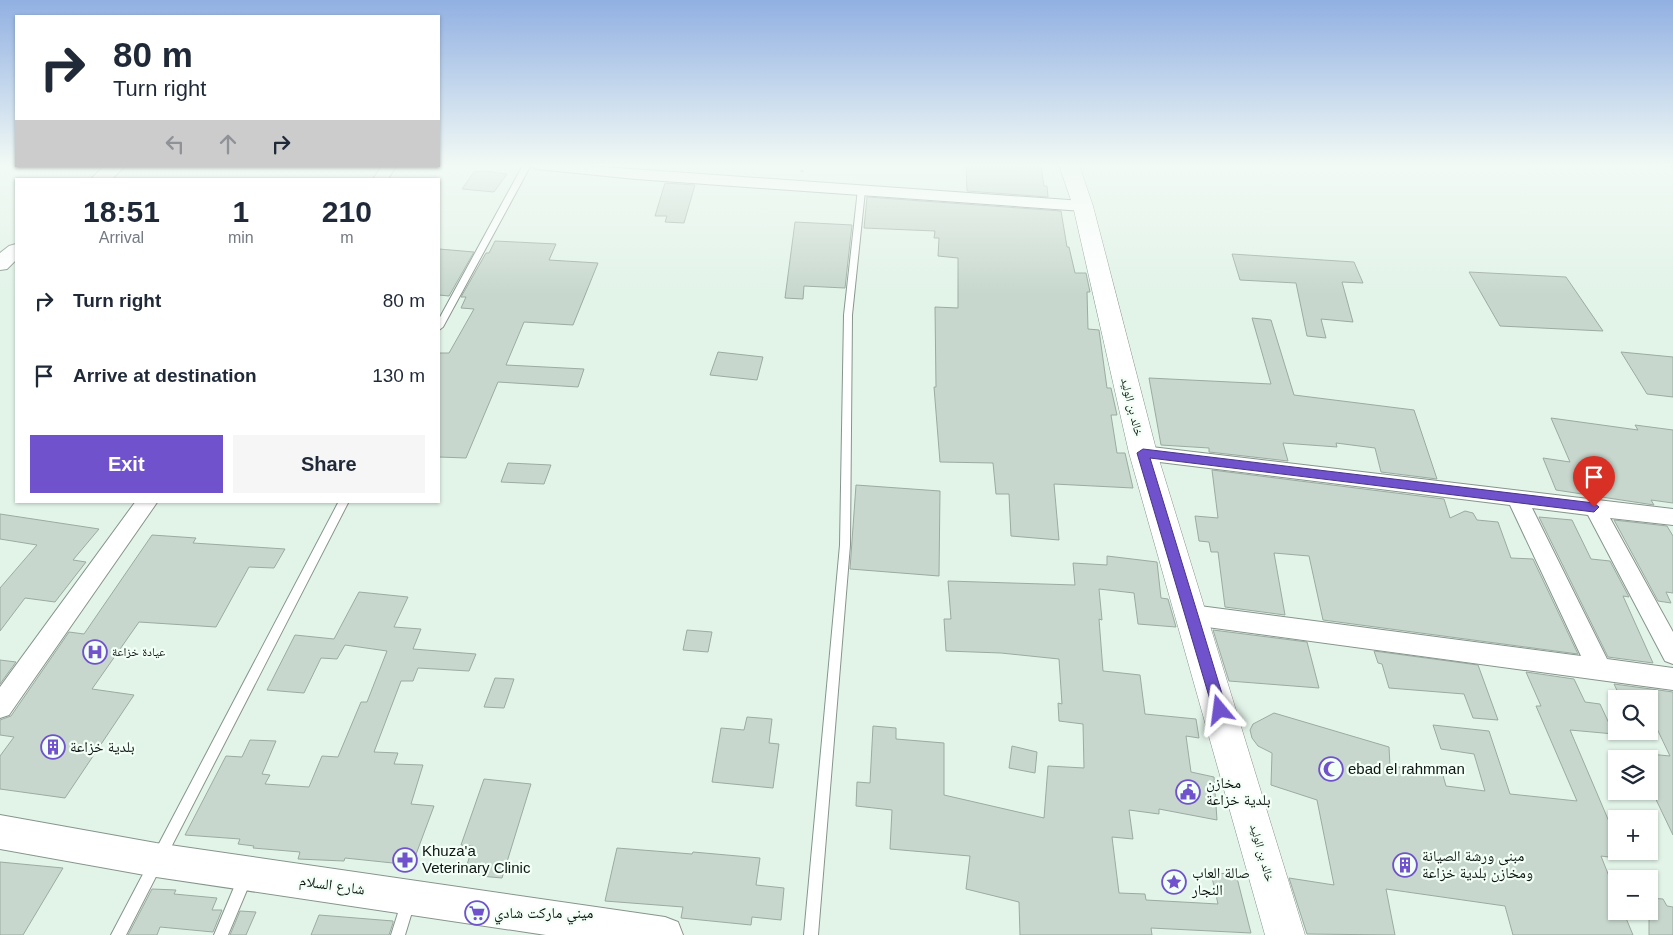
<!DOCTYPE html>
<meta charset="utf-8">
<style>
body{margin:0;font-family:Helvetica,"Noto Naskh Arabic",sans-serif;background:#f6f6f7;color:#1f2937;height:100vh;display:flex;flex-direction:column;font-size:19px;white-space:nowrap}
*{box-sizing:border-box;margin:0}
p{font-size:16px;color:#747a83}
.icon{flex:none;width:28px;height:28px;fill:none;stroke:currentColor;stroke-width:2;stroke-linecap:round;stroke-linejoin:round}
.map{position:relative;flex:1;overflow:hidden}
.panel{position:absolute;left:15px;top:178px;width:425px;height:325px;display:flex;flex-direction:column;background:#fff;border-radius:0px;box-shadow:0 1px 4px #0004}
.panel>*{flex:none}
.guide{position:absolute;left:15px;top:15px;width:425px;height:152px;border-radius:0px;box-shadow:0 1px 4px #0004;background:#fff;color:#1f2937;overflow:hidden}
.controls{position:absolute;left:1608px;top:690px;display:grid;gap:10px}
.controls a{display:grid;place-items:center;width:50px;height:50px;border-radius:0px;background:#fff;box-shadow:0 1px 4px #0004;font-size:25px}
.pin{position:absolute;display:grid;place-items:center;width:42px;height:42px;color:#fff;margin:-51px -21px;border-radius:50% 50% 50% 0;rotate:-45deg;box-shadow:0 0 5px #0007}
.pin .icon{rotate:45deg}
.me{position:absolute;width:55px;margin:-28px;rotate:344deg;stroke-linejoin:round;filter:drop-shadow(0 0 4px #0008)}
.turn{display:flex;align-items:center;gap:18px;height:105px;padding:0 15px;font-size:22px}
.turn .icon{width:65px;height:65px;stroke-width:2.5}
.turn b{display:block;font-size:35px;line-height:42px}
.lanes{display:flex;align-items:center;height:48px;padding:0 15px;background:#0003;justify-content:center;gap:25px;direction:ltr}
.lanes .off{opacity:.35}
.eta{display:flex;justify-content:space-evenly;align-items:center;height:85px;text-align:center}
.eta b{font-size:30px;font-weight:600;line-height:35px}
.primary-button{display:flex;gap:10px;margin-top:auto;padding:10px 15px}
.primary-button a{flex:1;height:58px;border-radius:0px;background:#6f52cc;color:#fff;font-size:20px;font-weight:600;line-height:58px;text-align:center}
.primary-button a+a{background:#f6f6f7;color:#1f2937}
ul{padding:0;list-style:none}
li{display:flex;align-items:center;gap:15px;height:75px;padding:0 15px}
li div{flex:1}
li b{display:block;font-size:19px}
li em{font-style:normal}
.map>svg:first-child{display:block}
</style>
<div class="map">
<svg width="1673" height="935" viewBox="0 0 1673 935">
<rect width="100%" height="100%" fill="#e2f3e8"/>
<!-- building -->
<path fill="#c7d7cd" stroke="#9caba1" d="M966,165H1041L1044,186H1047L1048,197L967,191Z
M484,171L507,174L494,192L462,189L474,172Z
M665,183L695,185L684,223L665,222L667,216H655Z
M867,197L1061,211L1067,247H1069L1075,273H1086L1090,292H1087L1088,329L1099,330L1107,388H1111L1117,415H1111L1117,453H1125L1133,488L1054,484L1059,540L1011,536L1009,494H996L993,463L940,462L934,387H936L935,307L958,308V258L938,256L939,238H934L935,231L864,228Z
M795,222L852,225L845,288L804,286L803,299L785,298Z
M495,241L556,244L549,260L598,263L573,325L524,322L506,365L584,369L578,387L498,382L466,458L439,457V353H449L474,309L461,308L466,297H461L486,253H489Z
M439,249L474,252L449,296L439,295Z
M1232,254L1354,262L1363,283L1342,282L1353,322L1321,319L1326,338L1307,336L1296,283L1240,280Z
M1469,272L1566,277L1603,331L1500,326Z
M1252,318L1271,320L1294,395L1414,410L1437,479L1381,472L1375,448L1336,443L1337,447L1283,443L1288,461L1209,452V448L1161,445L1149,378L1271,384Z
M718,352L763,357L757,380L710,375Z
M1621,352L1673,357V397L1647,394Z
M1551,418L1638,430L1635,425L1673,430V503L1651,500L1654,505L1556,490L1543,458L1570,462Z
M508,463L551,465L544,484L501,482Z
M1212,470L1444,499L1450,518L1465,511L1473,513L1477,520L1498,522L1511,558L1533,559L1578,654L1323,620L1309,556L1274,553L1285,615L1225,607L1218,552H1211L1209,542L1199,541L1195,516L1218,518Z
M856,485L940,491L939,576L850,569Z
M0,514L99,529L73,560L86,562L55,602L25,598L0,631V588L37,545L0,539Z
M1539,517L1572,520L1591,559L1610,561L1629,597L1623,596L1653,663L1608,657Z
M1614,520L1667,526L1673,536V593L1666,592L1671,603L1658,601Z
M152,535L196,538L193,543L285,549L274,568L249,567L216,627L139,622L92,689L134,695L65,798L0,789V756L14,737L0,735V720L11,716L69,632L84,634Z
M1107,556L1157,562L1161,598L1168,599L1176,627L1138,624L1134,593L1099,589L1102,620L1099,619L1103,671L1140,675L1145,714L1196,719L1199,738L1186,736L1191,772L1214,777L1217,820L1159,809V814L1129,810L1133,839L1112,837L1119,893L1145,894L1146,900L1218,904L1211,873L1236,874L1251,933L1151,928L1152,935H1020L1019,902L966,889L970,856L890,849L892,810L856,806L857,782L870,783L873,726L896,728V739L944,743V795L1044,818L1048,766L1084,768L1083,724L1059,721L1058,703L1062,704L1059,659L1001,653L946,651L944,619H951L948,581L1075,585L1073,563L1107,565Z
M359,592L408,597L394,627L421,629L413,649L476,654L469,671L418,668L413,681H401L374,752L398,753L394,764L423,765L411,804L434,806L412,865L345,858L344,861L298,859L300,852L253,848L254,846L238,844L240,839L185,835L226,756L242,757L250,740L276,741L262,774L270,775L265,784L309,787L322,756L338,757L361,702H367L387,651L345,645L337,659L321,658L304,693L267,690L295,635L334,639Z
M687,630L712,632L708,652L683,650Z
M1213,630L1307,642L1319,688L1229,681Z
M1374,651L1478,665L1498,720L1473,718L1464,694L1389,688L1382,664L1378,663Z
M0,660L16,662L0,684Z
M1526,672L1574,679L1585,702L1600,704L1614,734L1570,730L1616,838V858L1601,856L1616,894V911H1623L1633,935H1513L1505,906L1386,889L1395,935L1307,934L1289,878L1334,885L1317,800L1271,785L1272,753L1258,746L1252,738L1250,730L1253,724L1274,713L1389,747L1390,766L1442,772L1446,786L1485,791L1474,754L1441,749L1433,725L1489,731L1510,794L1577,801L1536,706H1541Z
M495,678L514,679L504,708L484,707Z
M1614,684L1673,692V835L1649,785V754L1670,756L1649,712V699H1621Z
M747,717L772,719L769,743L779,744L773,788L712,782L721,728L744,730Z
M1012,746L1037,752L1035,773L1009,768Z
M484,779L531,784L502,878L480,876L481,873L465,871L473,846L461,845Z
M617,848L692,854L693,852L760,858L756,885L784,888L781,920L752,917L751,925L681,918L683,907L605,901Z
M0,862L63,868L23,935H0Z
M152,889L176,890L174,894L217,898L212,910H222L213,932L160,927L157,935H128Z
M1649,898L1663,899L1667,906L1673,907V935H1649Z
M240,911L256,912L246,935H230Z
M319,915L393,921V923L389,935H311Z"/>
<g fill="none" stroke-linecap="round" stroke-linejoin="round">
<!-- service casing -->
<g stroke="#86958c" stroke-width="2">
<path id="service" d="M523,165H531L443,327L439,330V319Z
M858,189H864L865,191L852,315L850,545L818,935H804L840,545L844,315Z
M339,501H349L126,935H111Z
M245,871L250,873L252,878L228,935H214L240,873Z
M408,895L413,897L415,902L405,935H391L403,897Z"/>
</g>
<!-- minor casing -->
<g stroke="#86958c" stroke-width="2">
<path id="minor" d="M529,165H575L1083,201L1091,206L1083,211L636,179L536,169Z
M382,166H396L388,179H373Z
M1143,446L1673,509V525L1610,518L1673,632V664L1665,661L1588,515L1532,508L1607,659L1673,668V690L1192,625L1184,622L1181,615L1184,608L1192,605L1581,656L1510,505L1143,460L1136,458L1133,453L1136,448Z
M136,501H158L9,715L0,718V687Z"/>
</g>
<!-- tertiary casing -->
<g stroke="#86958c" stroke-width="2">
<path id="tertiary" d="M104,166H125L112,179H91Z
M16,244V260L7,269L0,270V253L9,246Z
M0,815L156,843L665,917L678,922L683,935H546L156,877L0,849Z"/>
</g>
<!-- secondary casing -->
<g stroke="#86958c" stroke-width="1">
<path id="secondary" d="M1059,165H1079L1093,206L1157,453L1305,935H1265L1129,453L1073,206Z"/>
</g>
<!-- path -->
<path stroke="#86938b" stroke-width="2.5" stroke-dasharray="2 3" stroke-linecap="butt" d="M1650,165L1673,166
M802,172L803,165"/>
<!-- service -->
<use href="#service" fill="#fff" fill-rule="evenodd"/>
<!-- minor -->
<use href="#minor" fill="#fff" fill-rule="evenodd"/>
<!-- tertiary -->
<use href="#tertiary" fill="#fff" fill-rule="evenodd"/>
<!-- secondary -->
<use href="#secondary" fill="#fff" fill-rule="evenodd"/>
</g>
<!-- sky -->
<linearGradient id="sky" x2="0" y2="1"><stop stop-color="#91b0e2"/><stop offset="0.56" stop-color="#f2faf5"/><stop offset="1" stop-color="#f2faf5" stop-opacity="0"/></linearGradient>
<rect width="1673" height="295" fill="url(#sky)"/>
<!-- route -->
<path fill="#6f52cc" stroke="#483585" d="M1143,449L1594,503L1599,507L1594,512L1150,458L1227,710L1225,714L1220,716L1215,714L1213,710L1137,453Z"/>
<!-- icons -->
<defs>
<g id="hospital-ring" transform="scale(1.25)"><circle r="9.5" fill="#f2fff7" stroke="#6f52cc" stroke-width="1.5"/><path d="M-5-5h3v3.5h4V-5h3V5h-3V1.5h-4V5h-3Z" fill="#6f52cc"/></g>
<g id="building-ring" transform="scale(1.25)"><circle r="9.5" fill="#f2fff7" stroke="#6f52cc" stroke-width="1.5"/><path d="M-4-6H4V6H1V3H-1V6H-4ZM-2.5-4.3h1.7v1.8h-1.7ZM.8-4.3h1.7v1.8H.8ZM-2.5-1h1.7V.8h-1.7ZM.8-1h1.7V.8H.8Z" fill="#6f52cc"/></g>
<g id="mosque-ring" transform="scale(1.25)"><circle r="9.5" fill="#f2fff7" stroke="#6f52cc" stroke-width="1.5"/><path d="M3.5-4.9A6 6 0 1 0 3.5 4.9A5 5 0 1 1 3.5-4.9Z" fill="#6f52cc"/></g>
<g id="civic-ring" transform="scale(1.25)"><circle r="9.5" fill="#f2fff7" stroke="#6f52cc" stroke-width="1.5"/><path d="M-.6-6.5H3V-4.5H.6V-3L4-1V1h2V6H-6V1h2V-1L-.6-3ZM-1.2 2.5V6h2.4V2.5Z" fill="#6f52cc"/></g>
<g id="pharmacy-ring" transform="scale(1.25)"><circle r="9.5" fill="#f2fff7" stroke="#6f52cc" stroke-width="1.5"/><path d="M-2-6h4v4h4v4h-4v4h-4v-4h-4v-4h4Z" fill="#6f52cc"/></g>
<g id="sight-ring" transform="scale(1.25)"><circle r="9.5" fill="#f2fff7" stroke="#6f52cc" stroke-width="1.5"/><path d="M0-6L1.8-2.2L6-1.7L2.9 1.2L3.7 5.4L0 3.3L-3.7 5.4L-2.9 1.2L-6-1.7L-1.8-2.2Z" fill="#6f52cc"/></g>
<g id="supermarket-ring" transform="scale(1.25)"><circle r="9.5" fill="#f2fff7" stroke="#6f52cc" stroke-width="1.5"/><path d="M-6-5.5h2.5l.6 2H6L4.5 2H-2.5L-4.4-4H-6ZM-1.5 3.2a1.3 1.3 0 1 0 .1 0ZM3 3.2a1.3 1.3 0 1 0 .1 0Z" fill="#6f52cc"/></g>
</defs>
<g fill-rule="evenodd">
<use href="#hospital-ring" x="95" y="652"/>
<use href="#building-ring" x="53" y="747"/>
<use href="#mosque-ring" x="1331" y="769"/>
<use href="#civic-ring" x="1188" y="792"/>
<use href="#pharmacy-ring" x="405" y="860"/>
<use href="#building-ring" x="1405" y="865"/>
<use href="#sight-ring" x="1174" y="882"/>
<use href="#supermarket-ring" x="477" y="913"/>
</g>
<g text-anchor="middle" stroke-width="4.5" stroke-linejoin="round" paint-order="stroke">
<!-- street labels -->
<g font-size="12" fill="#0e1411" stroke="#f2fff7">
<text transform="translate(1132 407) rotate(76)" y="4">خالد بن الوليد</text>
<text transform="translate(1262 853) rotate(74)" y="4">خالد بن الوليد</text>
</g>
<!-- poi labels -->
<g font-size="12" fill="#0e1411" stroke="#f2fff7" text-anchor="start">
<text x="112" y="656">عيادة خزاعة</text>
</g>
<!-- near-poi labels -->
<g font-size="15" fill="#0e1411" stroke="#f2fff7" text-anchor="start">
<text x="70" y="752">بلدية خزاعة</text>
<text x="1348" y="774">ebad el rahmman</text>
<text x="1206" y="788">مخازن<tspan x="1206" dy="17">بلدية خزاعة</tspan></text>
<text x="422" y="856">Khuza'a<tspan x="422" dy="17">Veterinary Clinic</tspan></text>
<text x="1422" y="861">مبنى ورشة الصيانة<tspan x="1422" dy="17">ومخازن بلدية خزاعة</tspan></text>
<text x="1192" y="878">صالة العاب<tspan x="1192" dy="17">النجار</tspan></text>
<text x="494" y="918">ميني ماركت شادي</text>
</g>
<!-- near-street labels -->
<g font-size="15" fill="#0e1411" stroke="#f2fff7">
<text transform="translate(332 885) rotate(8)" y="5">شارع السلام</text>
</g>
</g>
</svg>
<div class="controls">
<a><svg class="icon" aria-label="search" viewBox="0 0 24 24"><circle cx="10" cy="10" r="6"/><path d="M15 15l6 6"/></svg></a>
<a><svg class="icon" aria-label="layers" viewBox="0 0 24 24"><path d="M12 4l9 5-9 5-9-5zM3 14l9 5 9-5"/></svg></a>
<a>+</a>
<a>−</a>
</div>
<div class="pin" style="left:1594px;top:507px;background:#d93025"><svg class="icon" aria-label="arrive" viewBox="0 0 24 24"><path d="M6 21V4h12l-3 4 3 4H6"/></svg></div>
<svg class="me" style="left:1220px;top:710px" viewBox="-20 -20 40 40"><path d="M0-17L14 15 0 8-14 15z" fill="#6f52cc" stroke="#fff" stroke-width="4"/></svg>
<div class="guide">
<div class="turn"><svg class="icon" aria-label="right" viewBox="0 0 24 24"><path d="M7 20v-9h11M14 6l5 5-5 5"/></svg><div><b>80 m</b>Turn right</div></div>
<div class="lanes"><svg class="icon off" aria-label="left" viewBox="0 0 24 24"><path d="M17 20v-9H6M10 6l-5 5 5 5"/></svg><svg class="icon off" aria-label="ahead" viewBox="0 0 24 24"><path d="M12 20V5M6 11l6-6 6 6"/></svg><svg class="icon" aria-label="right" viewBox="0 0 24 24"><path d="M7 20v-9h11M14 6l5 5-5 5"/></svg></div>
</div>
<section class="panel">
<div class="eta">
<div><b>18:51</b><p>Arrival</p></div>
<div><b>1</b><p>min</p></div>
<div><b>210</b><p>m</p></div>
</div>
<ul>
<li><svg class="icon" aria-label="right" viewBox="0 0 24 24"><path d="M7 20v-9h11M14 6l5 5-5 5"/></svg><div><b>Turn right</b></div><em>80 m</em></li>
<li><svg class="icon" aria-label="arrive" viewBox="0 0 24 24"><path d="M6 21V4h12l-3 4 3 4H6"/></svg><div><b>Arrive at destination</b></div><em>130 m</em></li>
</ul>
<div class="primary-button"><a>Exit</a><a>Share</a></div>
</section>
</div>
